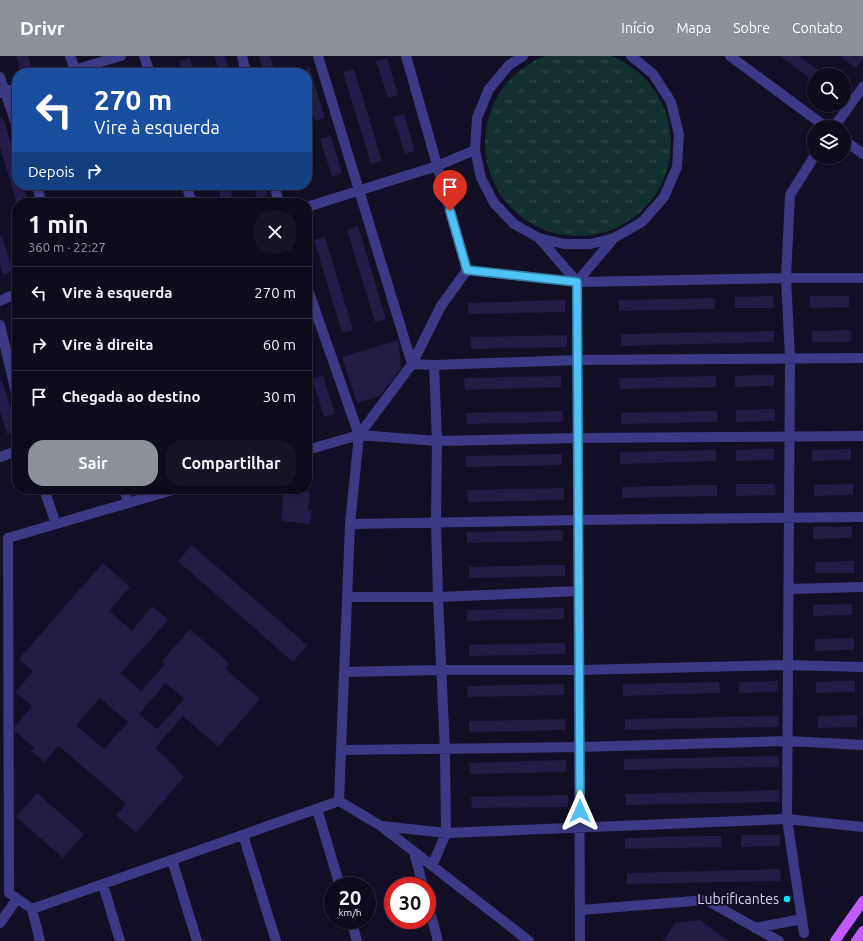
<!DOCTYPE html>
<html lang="pt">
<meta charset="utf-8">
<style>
body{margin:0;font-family:Ubuntu,sans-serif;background:#171425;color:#f1f3f6;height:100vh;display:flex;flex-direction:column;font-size:15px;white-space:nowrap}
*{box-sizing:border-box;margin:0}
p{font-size:13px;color:#9b9ba3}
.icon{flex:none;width:22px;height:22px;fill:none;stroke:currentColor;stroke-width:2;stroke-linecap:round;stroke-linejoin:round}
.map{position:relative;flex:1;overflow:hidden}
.sheet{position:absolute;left:12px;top:142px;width:300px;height:296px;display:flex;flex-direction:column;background:#0e0b1c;border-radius:16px;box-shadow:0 1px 3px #0004,0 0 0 1px #2e2b3b}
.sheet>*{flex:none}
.hud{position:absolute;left:12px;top:12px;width:300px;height:122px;border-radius:16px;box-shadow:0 1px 3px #0004,0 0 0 1px #2e2b3b;background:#1a4fa0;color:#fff;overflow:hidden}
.fabs{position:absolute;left:807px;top:12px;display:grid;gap:8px}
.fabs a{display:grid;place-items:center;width:44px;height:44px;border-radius:50%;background:#0e0b1c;box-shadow:0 1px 3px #0004,0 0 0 1px #2e2b3b;font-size:20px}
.speed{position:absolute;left:324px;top:821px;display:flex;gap:8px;font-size:20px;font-weight:700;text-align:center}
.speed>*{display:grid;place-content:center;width:52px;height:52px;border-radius:50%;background:#0e0b1c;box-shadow:0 1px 3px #0004,0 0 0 1px #2e2b3b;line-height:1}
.speed small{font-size:10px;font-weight:400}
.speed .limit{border:6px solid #d22;background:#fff;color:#111}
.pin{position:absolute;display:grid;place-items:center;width:34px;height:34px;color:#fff;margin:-41px -17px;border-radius:50% 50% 50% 0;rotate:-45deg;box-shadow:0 0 4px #0007}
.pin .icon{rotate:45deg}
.me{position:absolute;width:44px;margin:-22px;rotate:0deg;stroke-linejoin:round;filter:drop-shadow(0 0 3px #0008)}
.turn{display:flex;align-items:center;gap:14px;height:84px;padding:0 16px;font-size:18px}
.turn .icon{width:52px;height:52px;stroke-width:2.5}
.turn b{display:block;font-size:28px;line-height:34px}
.then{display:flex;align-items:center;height:38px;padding:0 16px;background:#0003;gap:8px;font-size:15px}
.round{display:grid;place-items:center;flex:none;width:42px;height:42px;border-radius:16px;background:#171425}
.headline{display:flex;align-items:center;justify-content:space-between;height:68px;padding:0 16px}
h1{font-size:24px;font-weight:700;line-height:30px}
.button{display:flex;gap:8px;margin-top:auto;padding:8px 16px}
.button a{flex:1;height:46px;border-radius:16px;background:#8c9099;color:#fff;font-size:16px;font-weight:700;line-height:46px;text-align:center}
.button a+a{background:#171425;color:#f1f3f6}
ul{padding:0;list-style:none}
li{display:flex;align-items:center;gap:12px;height:52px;padding:0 16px;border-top:1px solid #2e2b3b}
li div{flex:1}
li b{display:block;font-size:15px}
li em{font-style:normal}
header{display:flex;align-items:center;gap:24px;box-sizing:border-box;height:56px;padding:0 20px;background:#8c9099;color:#fff}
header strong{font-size:19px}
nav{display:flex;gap:22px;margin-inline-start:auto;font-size:14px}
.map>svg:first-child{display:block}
</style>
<header>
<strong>Drivr</strong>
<nav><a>Início</a><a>Mapa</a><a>Sobre</a><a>Contato</a></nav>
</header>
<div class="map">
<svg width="863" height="885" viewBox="0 0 863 885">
<defs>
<pattern id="grass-tufts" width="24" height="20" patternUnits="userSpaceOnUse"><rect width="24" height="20" fill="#12302f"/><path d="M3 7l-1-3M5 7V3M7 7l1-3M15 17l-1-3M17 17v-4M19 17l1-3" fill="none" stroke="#344d4e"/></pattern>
</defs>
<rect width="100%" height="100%" fill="#130f26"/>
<!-- grass -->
<path fill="url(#grass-tufts)" d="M485 87a93 93 0 1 1 186 0a93 93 0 1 1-186 0Z"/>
<!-- building -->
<path fill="#241b47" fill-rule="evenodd" d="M16,0H28L31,10L20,13Z
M214,0H225L230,17H219Z
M259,0H270L275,17H264Z
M780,0H799L825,19H814V25Z
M839,0H863V3L856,12Z
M190,2L194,17H183L179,5Z
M387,2L398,39L388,42L376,5Z
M309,10L325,62L315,65L307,41V11Z
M354,13L382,105L371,108L343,16Z
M404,58L415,95L405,98L393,61Z
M3,61L17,109V129H23L29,147H17L14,138L0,91V62Z
M331,80L342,117L332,121L320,83Z
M217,129H229L234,147H222Z
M253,129H265L268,139L257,143Z
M358,170L386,263L375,266L347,174Z
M0,180H2L13,215L3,219L0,209Z
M325,181L353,274L342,277L314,184Z
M773,240L774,252H735V241Z
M810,240H849V251L810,252Z
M715,242V253L619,255V244Z
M565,244V256L469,258L468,247Z
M851,274V286H812V275Z
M774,275V286L621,290V278Z
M567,279V291L471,293L470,281Z
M398,284L399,289L401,312L399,315L380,340L357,347L342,301Z
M749,319H774V330L735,331V320Z
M323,320L335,358L324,361L312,323Z
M561,320V331L465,334L464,322Z
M716,320V331L620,333L619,322Z
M2,324L17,372V375L7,378L0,355V325Z
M775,353V365L736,366V354Z
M563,355V366L467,368L466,357Z
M708,355H717L718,366L621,368V357Z
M755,393H774L775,404L736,405V394Z
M851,393V404L812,405V394Z
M716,394V405L620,408V396Z
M562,398V409L466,411L465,400Z
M736,428H775L776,439L736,440Z
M853,428V439L814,440V429Z
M698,429H717V440L622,442V431Z
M564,432V444L468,446L467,434Z
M284,434L310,436L308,454H312L310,468L281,465Z
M813,471H852V482L813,483Z
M563,474V485L467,487V476Z
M192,489L307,589L293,606L178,505Z
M854,505V517H815V506Z
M103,507L130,531L109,555L132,575L152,550L168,564L121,617L141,635L165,608L162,605L190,573L229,607L225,612L260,643L218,691L183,660L155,692L177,712L175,713L184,721L136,777L116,759L126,748L59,690L45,706L31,695L34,692L15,675V670L32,650L15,636L33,616L19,603ZM166,627L184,643L157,673L139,658ZM100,642L128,666L104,693L76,669Z
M545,509H565V520L469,522V511Z
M852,548V559L813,560V549Z
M564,552V563L467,565V554Z
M854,582V594L815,595V583Z
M555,587H565L566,598L469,600V589Z
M778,625V636L739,637V626Z
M835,625H855V636L816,637V626Z
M719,626L720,637L623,640V628Z
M564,628V639L468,641L467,630Z
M857,659V671L818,672V660Z
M778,660L779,671L625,674V663Z
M565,663L566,674L469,676V665Z
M778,700L779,711L624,714V703Z
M566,704V716L470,718L469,707Z
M779,734L780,746L626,749L625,738Z
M37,737L84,778L63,802L16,761Z
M568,739V751L472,752L471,741Z
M741,779H780V790L741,791Z
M702,780H721L722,791L625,793V782Z
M780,813L781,825L627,828V817Z
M700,864L729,885H663L675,867Z"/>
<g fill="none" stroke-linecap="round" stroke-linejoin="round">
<!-- minor -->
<path stroke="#3d3a85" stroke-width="10" d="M70,0L75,14
M144,0L150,17
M242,0L246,17
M318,0L412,308L434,309L577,304L863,302
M406,0L467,214
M523,0L509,9L489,33L477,62L475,94L481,122L494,147L514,168L539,182L564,188H590L614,182L642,166L664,141L677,111L679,78L671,46L653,18L631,0
M730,0L826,71
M64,17L121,0
M0,21L17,71
M0,37L17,32
M834,71L863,31
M844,84L863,98
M36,129L42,147
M186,129L192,147
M274,129L279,147
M307,151L437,110L475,94
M539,182L577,226L580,885
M467,214L577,226L786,222H863
M577,226L614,182
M307,231L359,379L350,468L339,745
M0,245L17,237
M0,269L17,341
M359,379L412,308L441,250L467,214
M307,394L359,379L437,385L578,382L863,380
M0,401L17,395
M44,433L56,468
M124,433L128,447
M350,468L578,464L863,461
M8,482L9,837L32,853L339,745
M8,482L176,433
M789,533L863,531
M347,541H438L579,535
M344,616L441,614H579L788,609L863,611
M341,694L580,691L788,685L863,689
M339,745L381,770L529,885
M317,753L340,830
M381,770L446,777L787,763L863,771
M243,779L276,885
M414,796L423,830
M172,804L197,885
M432,810L446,777L445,694L438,541L436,466L437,385L434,309
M103,829L120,885
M427,845L438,885
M32,853L40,885
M581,854L706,844L779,885
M351,864L357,885
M0,867L17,843
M755,872L802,863
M804,877L787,763L790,302L786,222L790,139L814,101"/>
<!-- major -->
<path stroke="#c25bff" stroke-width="10" d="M835,885L863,845
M856,885L863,875"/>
</g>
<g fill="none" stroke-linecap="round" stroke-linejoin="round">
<!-- route casing -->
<g stroke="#337fa1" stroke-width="10">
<path id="route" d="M450,155L467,214L577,226L580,755"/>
</g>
<!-- route -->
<use href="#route" stroke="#4fc3f7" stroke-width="7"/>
</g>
<!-- markers -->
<circle fill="#00e5ff" stroke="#130f26" stroke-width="1.5" cx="787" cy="843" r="4"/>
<g text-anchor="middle" stroke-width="4" stroke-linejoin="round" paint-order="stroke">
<!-- poi labels -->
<g font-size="14" fill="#d9d4ff" stroke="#130f26" text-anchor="end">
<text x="779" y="848">Lubrificantes</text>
</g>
</g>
</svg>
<div class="fabs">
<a><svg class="icon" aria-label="search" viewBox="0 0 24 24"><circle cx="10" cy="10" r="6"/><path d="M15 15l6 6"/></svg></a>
<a><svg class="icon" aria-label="layers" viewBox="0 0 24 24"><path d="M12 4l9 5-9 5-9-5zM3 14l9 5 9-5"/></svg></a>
</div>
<div class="speed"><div>20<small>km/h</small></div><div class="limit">30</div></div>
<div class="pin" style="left:450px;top:155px;background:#d93025"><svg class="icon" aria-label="arrive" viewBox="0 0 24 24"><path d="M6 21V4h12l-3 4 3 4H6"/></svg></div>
<svg class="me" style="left:580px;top:755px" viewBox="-20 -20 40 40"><path d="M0-17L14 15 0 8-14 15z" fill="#4fc3f7" stroke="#fff" stroke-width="4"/></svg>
<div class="hud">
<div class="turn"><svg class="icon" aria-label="left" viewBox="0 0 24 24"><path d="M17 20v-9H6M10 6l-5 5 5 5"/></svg><div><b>270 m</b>Vire à esquerda</div></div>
<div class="then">Depois<svg class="icon" aria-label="right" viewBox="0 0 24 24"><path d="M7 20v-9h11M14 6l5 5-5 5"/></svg></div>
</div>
<section class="sheet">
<div class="headline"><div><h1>1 min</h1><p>360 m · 22:27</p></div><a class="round"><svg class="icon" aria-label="close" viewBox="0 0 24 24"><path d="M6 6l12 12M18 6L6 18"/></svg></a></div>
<ul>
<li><svg class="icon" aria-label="left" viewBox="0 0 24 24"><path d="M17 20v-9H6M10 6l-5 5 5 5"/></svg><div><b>Vire à esquerda</b></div><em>270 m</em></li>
<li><svg class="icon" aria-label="right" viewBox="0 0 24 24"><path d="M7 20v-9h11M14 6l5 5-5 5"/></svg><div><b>Vire à direita</b></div><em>60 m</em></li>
<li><svg class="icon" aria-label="arrive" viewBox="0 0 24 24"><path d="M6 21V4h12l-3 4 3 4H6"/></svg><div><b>Chegada ao destino</b></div><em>30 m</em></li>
</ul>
<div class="button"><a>Sair</a><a>Compartilhar</a></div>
</section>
</div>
